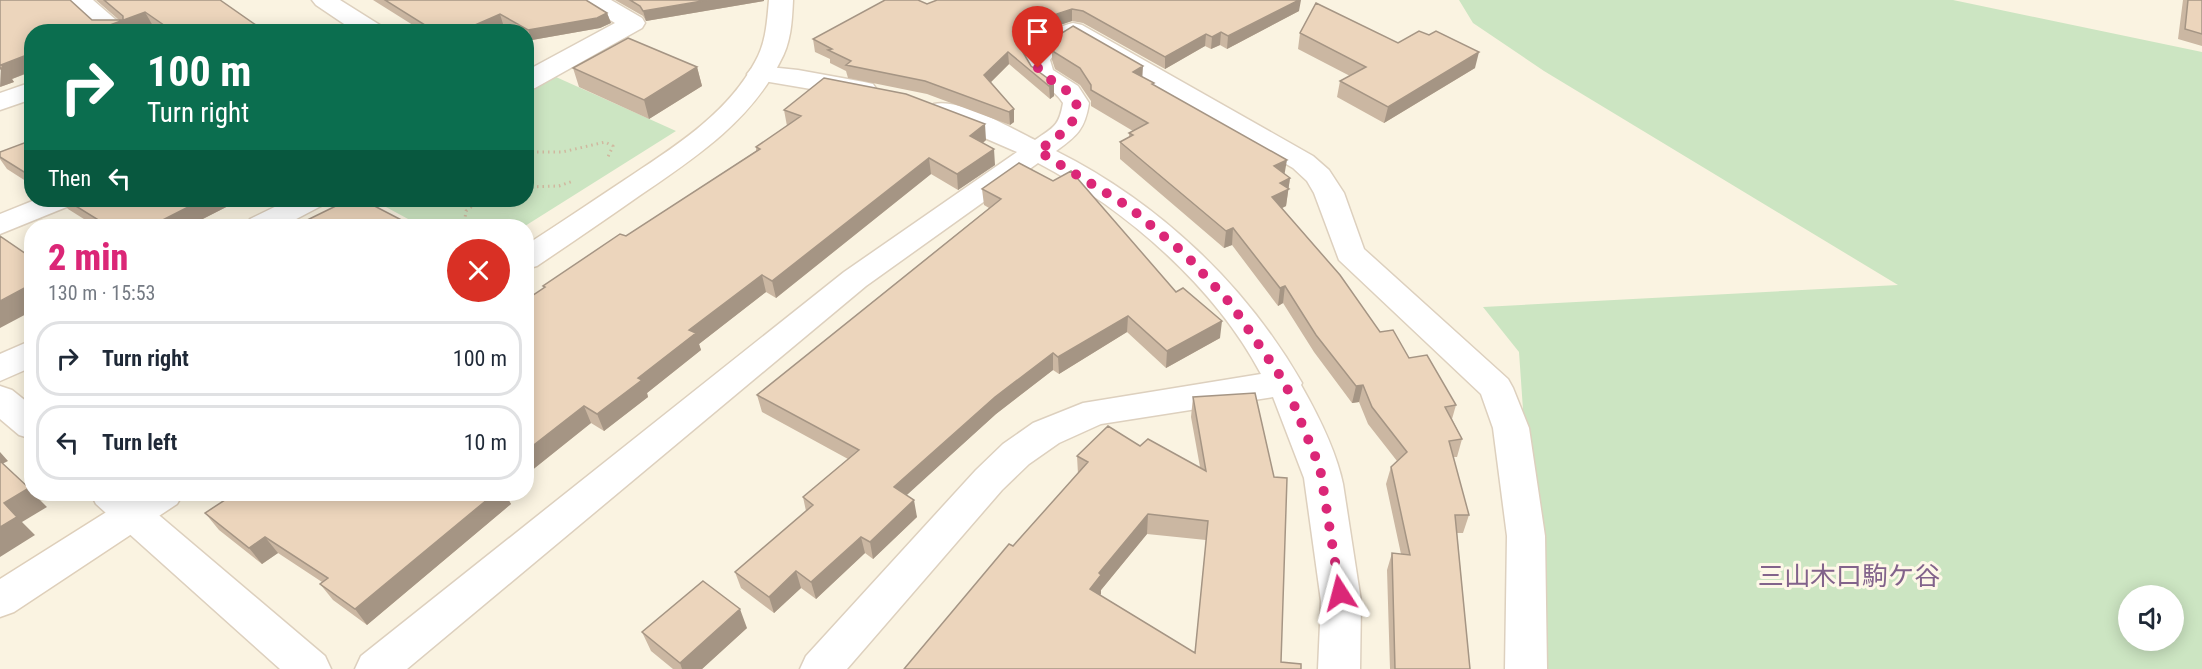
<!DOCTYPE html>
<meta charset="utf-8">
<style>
body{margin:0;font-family:"Roboto Condensed","Noto Sans JP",sans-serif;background:#f6f6f7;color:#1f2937;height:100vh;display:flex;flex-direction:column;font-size:22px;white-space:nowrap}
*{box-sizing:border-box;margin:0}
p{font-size:20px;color:#747a83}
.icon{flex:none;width:33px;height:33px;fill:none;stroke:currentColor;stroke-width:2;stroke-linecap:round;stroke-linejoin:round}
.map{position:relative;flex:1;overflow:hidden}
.panel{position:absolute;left:24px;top:219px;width:510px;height:282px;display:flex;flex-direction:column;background:#fff;border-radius:24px;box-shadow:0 3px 15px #0003}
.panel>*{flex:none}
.top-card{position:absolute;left:24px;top:24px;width:510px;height:183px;border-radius:24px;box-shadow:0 3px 15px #0003;background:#0b6e4f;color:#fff;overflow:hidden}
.tools{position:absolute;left:2118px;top:585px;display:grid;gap:12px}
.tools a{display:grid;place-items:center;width:66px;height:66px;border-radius:50%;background:#fff;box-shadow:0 3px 15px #0003;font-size:30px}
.pin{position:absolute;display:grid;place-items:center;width:51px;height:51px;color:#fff;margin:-62px -26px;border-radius:50% 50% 50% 0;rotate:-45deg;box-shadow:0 0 6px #0007}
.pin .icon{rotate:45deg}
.me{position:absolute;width:66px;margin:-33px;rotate:351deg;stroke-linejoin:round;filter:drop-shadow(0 0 4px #0008)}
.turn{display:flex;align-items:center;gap:21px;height:126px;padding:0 24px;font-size:27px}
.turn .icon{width:78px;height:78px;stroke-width:2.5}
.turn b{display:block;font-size:42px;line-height:51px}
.then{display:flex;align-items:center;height:57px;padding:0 24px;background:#0003;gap:12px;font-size:22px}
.round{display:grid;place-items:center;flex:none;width:63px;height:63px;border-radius:32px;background:#f6f6f7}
.head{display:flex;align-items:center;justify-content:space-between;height:102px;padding:0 24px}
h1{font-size:36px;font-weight:800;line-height:45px;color:#db2777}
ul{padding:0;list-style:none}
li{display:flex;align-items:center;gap:18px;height:75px;margin:0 12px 9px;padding:0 12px;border:3px solid #e0e1e3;border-radius:24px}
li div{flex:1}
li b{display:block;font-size:22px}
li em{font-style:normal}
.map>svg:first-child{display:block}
</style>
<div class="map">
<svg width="2202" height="669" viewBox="0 0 2202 669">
<rect width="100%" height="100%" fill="#faf3e1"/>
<!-- green -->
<path fill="#cce5c2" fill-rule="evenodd" d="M1459,0H1953L2202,52V669H1541L1519,352L1483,307L1898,285L1544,71L1473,23ZM2128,596H2174V640H2128Z
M556,77L676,131L525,226H421L373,200H526L527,93Z"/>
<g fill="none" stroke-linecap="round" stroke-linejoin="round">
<!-- street casing -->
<g stroke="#ddd0be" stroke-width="3">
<path id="street" d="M66,0H93L130,32H102Z
M312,0H340L383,27L386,32H356L316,5Z
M582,0H611L642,18L645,23L642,28L535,88L526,90V71L615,23L586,5Z
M1073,23L1082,25L1313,156L1329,170L1344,193L1364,249L1508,379L1513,388L1529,428L1545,536L1547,669H1505L1507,536L1493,428L1481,394L1339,260L1314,193L1307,181L1293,168L1073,40L1056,51L1050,60L1053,70L1078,86L1089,103C1085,129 1077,136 1056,151C1158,202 1246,285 1302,383L1301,385C1318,415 1336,450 1343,484L1361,601L1360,669H1318L1321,601L1304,478L1273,397L1101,424L1059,443L1029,464L1002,490L847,669H800L806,656L976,470L1003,444L1033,423L1083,403L1261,374C1215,287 1126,209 1038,163L866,286L407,669H355L361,656L844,272L1017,152L934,116L930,110L934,104C960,98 1011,128 1035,140C1054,127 1059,126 1063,103C1050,82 1035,91 1024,60C1037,42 1051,28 1073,23Z
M760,66L798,70L864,82L873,84L877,90L873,96L864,98L751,79L747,74L751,69Z
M32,82V99L0,110V93Z
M35,200H74L69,206L0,234V214Z
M289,200H326L321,206L283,226H246L250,219Z
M32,340V367L0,381V354Z
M0,386L12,390L32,406V439L19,435L0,419Z
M91,494H134L325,656L331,669H280L96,504Z"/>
</g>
<!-- secondary casing -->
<g stroke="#decfba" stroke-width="3">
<path id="secondary" d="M769,0H793C792,22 791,43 780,62C750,122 693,159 639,196C605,220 571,243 537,266L526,269V245C559,224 591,202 623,181C671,149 727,115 755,62C766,43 767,22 769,0Z
M135,494H183L177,504L14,612L0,617V579Z"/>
</g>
<!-- path -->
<path stroke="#d0b89f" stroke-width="3" stroke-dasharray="1.5 4" stroke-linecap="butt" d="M526,152H562L605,142L613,146L607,159
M526,187L559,186L573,181
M470,226L465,218L466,211L480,200"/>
<!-- street -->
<use href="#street" fill="#fff" fill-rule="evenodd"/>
<!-- secondary -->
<use href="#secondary" fill="#fff" fill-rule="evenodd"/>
</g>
<!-- wall -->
<path fill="#cbb7a2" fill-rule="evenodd" d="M96,0H220L266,32H162L153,26L12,79L14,82L0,87L92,20H119Z
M373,0H586L607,13L611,23L600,28L532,40L526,37V32H517L503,24L486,32H424Z
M615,0H764V1L646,21L643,16Z
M2183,0H2202V46L2178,39Z
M927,4L1299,11L1227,49L1220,45L1211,49L1205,46L1165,69L1083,23L1072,21L1057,26L1038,40L1025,56L1031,66L1054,83V96L1050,99L1009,64L991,82L1014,109V122L1010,125L927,94L848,78L846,71L830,63V59L815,52L813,39Z
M1300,33L1398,43L1475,68L1384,123L1337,97L1340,81L1350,76L1298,49Z
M1052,44L1142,77L1290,178L1286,206L1282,208L1380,332L1409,358L1456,405L1452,419L1462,439L1457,457H1453L1469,515L1463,533H1457L1470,669H1390L1387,570L1392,553L1401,554L1386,484L1391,467L1397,461L1368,424L1359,402L1352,403L1314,352L1283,303L1278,306L1232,245L1224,248L1120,159V142L1129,137V133L1133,131L1091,106V101L1080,85L1055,69L1052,60Z
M697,67L702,86L649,119L579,87L573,68Z
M784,110L986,140L983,143L995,165L958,190L931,174L776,298L766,292L699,344L701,350L647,393L648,397L604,431L591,423L526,475V300L544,288L543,286L626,236L756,151V147L787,126Z
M32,140V185L7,169L0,159V152Z
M982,189L1176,292L1220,338L1166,368L1127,332L1059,374L1053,370L996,414L906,495L917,517L873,559L865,553L816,599L801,588L774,613L741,588L735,572L806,511L803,497L848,459L762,412L757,395L989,208L984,205Z
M61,200H240L189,226H95L68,209Z
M1193,397L1281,662L904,669L1013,546L1078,474L1077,456L1140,446L1200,467L1191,417ZM1147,534L1206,540L1195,653L1100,595L1101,590Z
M234,494H505L511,504L367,625L333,600L320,584L322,582L278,553L262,564L219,530L205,513Z
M747,628L702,669H673L651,651L642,632Z"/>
<!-- shaded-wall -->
<path fill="#a59584" d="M708,0H764V1L646,21L643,11Z
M1299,0H1301L1299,11L1227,49L1228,36Z
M1072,9V21L1057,26L1038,40L1022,61L1021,49L1037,28L1057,14Z
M145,12L153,26L138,32H91Z
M607,13L611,23L600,28L532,40L528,30Z
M500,14L503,24L486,32H459Z
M1221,32L1220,45L1211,49L1212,37Z
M1206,34L1205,46L1165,69V57Z
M1008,52L1009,64L985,88L984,75Z
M1479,52L1475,68L1384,123L1388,107Z
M32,53V71L12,79L14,82L0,87L1,65Z
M1143,66L1142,83L1133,72Z
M697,67L702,86L649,119L644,100Z
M1054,83V96L1050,99L1049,86Z
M1014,109V122L1010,125L1009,112Z
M985,124L986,140L971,152L970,136Z
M994,149L995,165L958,190L957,174Z
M929,158L931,174L776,298L772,281Z
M1287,160L1284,177L1274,166Z
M1290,178L1286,206L1270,214L1272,197L1280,183Z
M202,200H240L189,226H151Z
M1233,228L1232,245L1224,248L1226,231Z
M762,275L766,292L699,344L701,350L647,393L648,397L604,431L597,414L638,378L689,330Z
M32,284V311L0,328V301Z
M1285,286L1283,303L1278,306L1280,288Z
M1128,316L1127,332L1059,374L1058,357Z
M1222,321L1220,338L1166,368L1167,351Z
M1053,353V370L996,414L897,504L894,487L995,397Z
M1363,385L1359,402L1352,403L1356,386Z
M584,406L591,423L526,475V451Z
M0,452L8,461L2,464L0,462Z
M29,488L32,491V494H34L47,507L22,522L35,535L0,557V527L4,503Z
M494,494H505L511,504L367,625L355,609Z
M914,500L917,517L873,559L870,542Z
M1148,514L1147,534L1101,590V594L1090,608V589L1099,573Z
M265,537L278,553L262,564L249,548Z
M861,537L865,553L816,599L811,582Z
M796,571L801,588L774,613L769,597Z
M740,609L747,628L702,669H682L680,663Z"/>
<!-- building -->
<path fill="#ecd5bc" stroke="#a59584" stroke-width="1.5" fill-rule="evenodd" d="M0,0H70L92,20H123V16L104,0H220L266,32H174L145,12L91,32H32V53L1,65L3,67L0,69Z
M385,0H586L607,13L597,18L528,30L500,14L459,32H436Z
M630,0H708L643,11L640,6Z
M885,0H918L927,4L937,0H1299L1228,36L1221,32L1212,37L1206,34L1165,57L1083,11L1072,9L1057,14L1037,28L1021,49L1031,66L1054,83L1049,86L1008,52L984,75L1014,109L1009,112L925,81L846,65L851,61L828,50L832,49L813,39Z
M2188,0H2202V34L2185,29Z
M1316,3L1398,43L1419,31L1429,35L1436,31L1479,52L1388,107L1340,81L1366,67L1300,33Z
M1073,26L1143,66L1133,72L1154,83L1152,84L1287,160L1274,166L1290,178L1280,183L1289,189L1272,197L1340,275L1380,332L1393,330L1409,358L1427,355L1456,405L1445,407L1462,439L1449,441L1469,515H1455L1470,669H1395L1392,553L1410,555L1391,467L1407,452L1372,407L1363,385L1356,386L1316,335L1285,286L1280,288L1233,228L1226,231L1120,142L1133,135L1129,133L1148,123L1091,90V85L1080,68L1054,52L1052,44L1057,36Z
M628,38L697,67L644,100L573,68Z
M824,78L906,94L985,124L970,136L994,149L957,174L929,158L772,281L762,275L689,330L696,333L638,378L642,380L597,414L584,406L526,451V300L545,287L543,286L620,234L626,236L760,149L756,147L801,116L784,110Z
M32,140V177L0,157V152Z
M1019,163L1053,181L1071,171L1176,292L1183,288L1222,321L1167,351L1128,316L1058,357L1053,353L995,397L894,487L914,500L870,542L861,537L811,582L796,571L769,597L735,572L813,505L803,497L859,450L757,395L1001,199L982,189Z
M66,200H202L151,226H108Z
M348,200H363L413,226H295Z
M0,236L32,258V284L0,301Z
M1255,393L1274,477L1287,478L1281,662L1301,664V669H904L1009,544L1013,546L1088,462L1077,456L1108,426L1140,446L1148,439L1206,471L1193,397ZM1148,514L1208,521L1195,653L1090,589L1101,575L1099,573Z
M0,461L29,488L4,503L17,517L0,527Z
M234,494H494L355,609L320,584L328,578L265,537L249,548L205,513Z
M703,581L740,609L680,663L642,632Z"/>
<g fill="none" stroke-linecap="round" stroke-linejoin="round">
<!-- route -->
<path stroke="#db2777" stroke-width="10" stroke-dasharray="0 18" d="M1038,68C1045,79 1057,82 1067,91C1095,114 1056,138 1038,151L1129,207L1185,254L1231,304L1285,383L1320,468L1340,593"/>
</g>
<g text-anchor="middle" stroke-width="6" stroke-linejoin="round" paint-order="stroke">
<!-- near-neighbourhood labels -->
<g font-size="26" fill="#82638b" stroke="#fdf7e7">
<text x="1849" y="585">三山木口駒ケ谷</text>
</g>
</g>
</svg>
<div class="tools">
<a><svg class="icon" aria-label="sound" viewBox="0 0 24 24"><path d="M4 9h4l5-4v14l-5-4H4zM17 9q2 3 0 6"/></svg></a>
</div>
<div class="pin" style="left:1038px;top:68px;background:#d93025"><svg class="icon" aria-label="arrive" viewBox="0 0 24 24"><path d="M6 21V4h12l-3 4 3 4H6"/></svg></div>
<svg class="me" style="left:1340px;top:593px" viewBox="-20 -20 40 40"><path d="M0-17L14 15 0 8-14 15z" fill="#db2777" stroke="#fff" stroke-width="4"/></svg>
<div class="top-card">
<div class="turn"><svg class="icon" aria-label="right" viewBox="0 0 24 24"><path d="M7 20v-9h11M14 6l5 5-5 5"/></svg><div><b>100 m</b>Turn right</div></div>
<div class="then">Then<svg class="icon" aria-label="left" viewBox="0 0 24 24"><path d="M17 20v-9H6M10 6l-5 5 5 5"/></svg></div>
</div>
<section class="panel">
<div class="head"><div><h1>2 min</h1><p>130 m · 15:53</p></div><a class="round" style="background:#d93025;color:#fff"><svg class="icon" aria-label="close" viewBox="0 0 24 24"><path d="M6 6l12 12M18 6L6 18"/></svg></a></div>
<ul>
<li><svg class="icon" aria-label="right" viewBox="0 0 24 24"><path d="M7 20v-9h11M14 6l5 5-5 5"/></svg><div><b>Turn right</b></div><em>100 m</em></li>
<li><svg class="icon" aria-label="left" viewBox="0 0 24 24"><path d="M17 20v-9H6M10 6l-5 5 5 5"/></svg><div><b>Turn left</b></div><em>10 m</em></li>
</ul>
</section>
</div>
